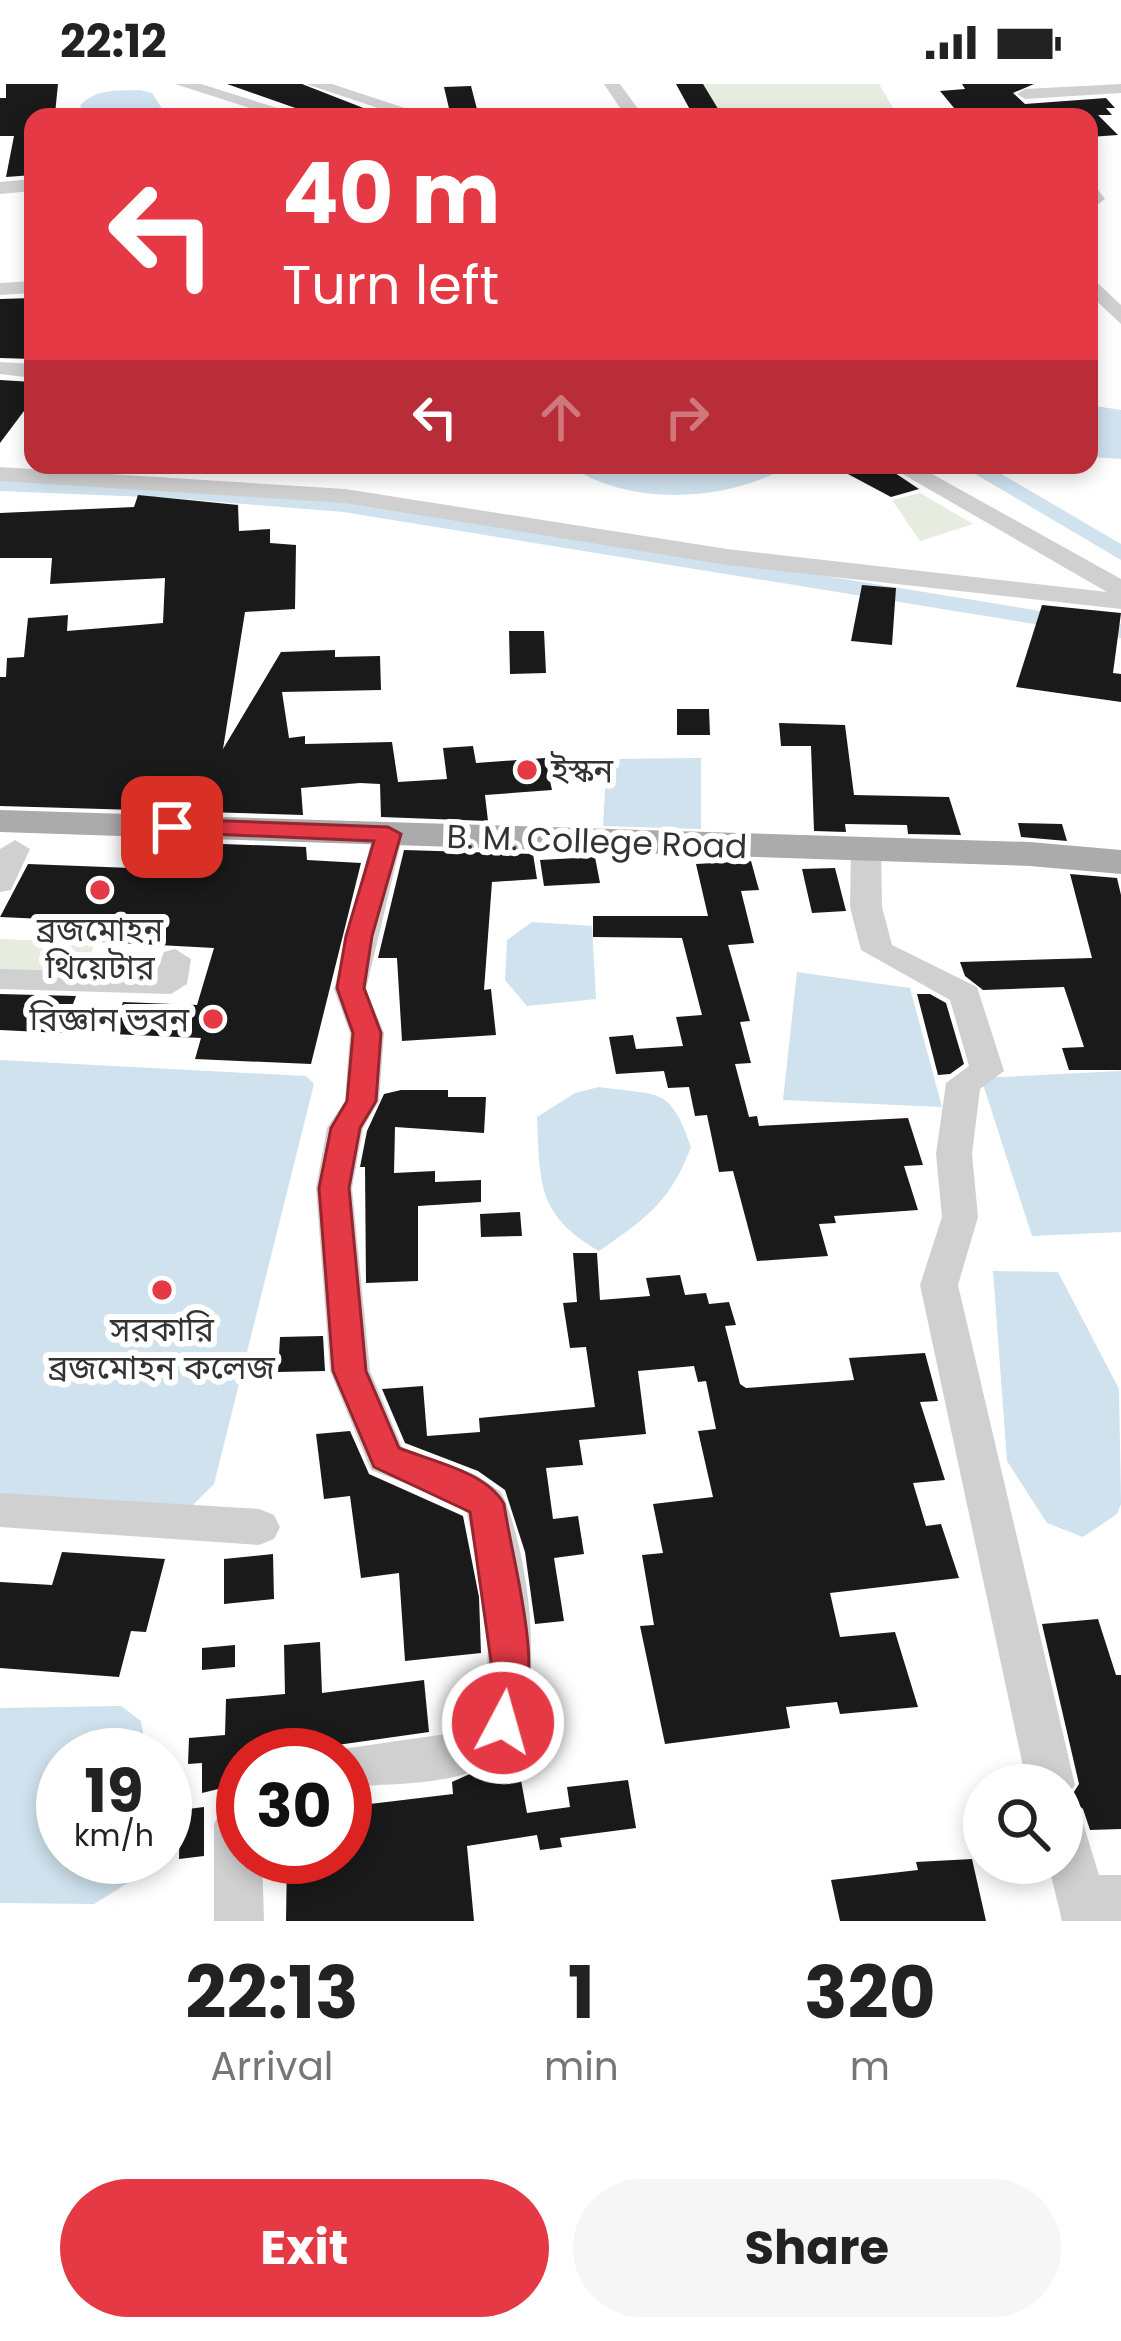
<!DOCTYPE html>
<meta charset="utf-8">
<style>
body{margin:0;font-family:Poppins,"Noto Sans Bengali",sans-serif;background:#f6f6f6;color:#222;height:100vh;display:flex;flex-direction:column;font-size:45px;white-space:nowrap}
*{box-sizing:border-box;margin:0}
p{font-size:39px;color:#767676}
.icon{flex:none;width:66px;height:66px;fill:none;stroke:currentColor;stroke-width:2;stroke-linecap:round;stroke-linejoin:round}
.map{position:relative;height:1837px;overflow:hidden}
.sheet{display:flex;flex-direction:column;background:#fff;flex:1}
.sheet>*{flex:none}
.banner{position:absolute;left:24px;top:24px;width:1074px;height:366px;border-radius:24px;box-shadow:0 6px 18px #0003;background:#e63946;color:#fff;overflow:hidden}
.fabs{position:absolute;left:963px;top:1680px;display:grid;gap:24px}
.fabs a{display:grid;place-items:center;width:120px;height:120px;border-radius:50%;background:#fff;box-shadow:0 6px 18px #0003;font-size:60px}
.speed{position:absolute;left:36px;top:1644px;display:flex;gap:24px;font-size:60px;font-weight:700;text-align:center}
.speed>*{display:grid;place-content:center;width:156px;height:156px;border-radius:50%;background:#fff;box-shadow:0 6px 18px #0003;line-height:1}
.speed small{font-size:30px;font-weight:400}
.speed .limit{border:18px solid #d22;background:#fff;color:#111}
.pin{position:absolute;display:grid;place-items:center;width:102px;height:102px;color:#fff;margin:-51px;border-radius:24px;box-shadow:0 6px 18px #0006}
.me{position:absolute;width:132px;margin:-66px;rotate:6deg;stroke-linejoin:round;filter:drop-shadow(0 0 9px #0008)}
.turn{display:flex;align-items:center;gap:42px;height:252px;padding:0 60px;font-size:54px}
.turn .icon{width:156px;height:156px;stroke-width:2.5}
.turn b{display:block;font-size:84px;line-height:102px}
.lanes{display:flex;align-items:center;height:114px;padding:0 60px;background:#0003;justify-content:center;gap:60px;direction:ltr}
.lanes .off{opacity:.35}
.eta{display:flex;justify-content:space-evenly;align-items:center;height:204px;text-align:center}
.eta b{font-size:72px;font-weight:700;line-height:84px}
.button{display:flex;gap:24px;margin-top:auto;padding:24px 60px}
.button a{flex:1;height:138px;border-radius:72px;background:#e63946;color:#fff;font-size:48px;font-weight:700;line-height:138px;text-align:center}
.button a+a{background:#f6f6f6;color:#222}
.status{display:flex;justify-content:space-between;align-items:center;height:84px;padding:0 60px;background:#fff;direction:ltr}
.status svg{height:33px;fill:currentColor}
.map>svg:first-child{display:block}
</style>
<div class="status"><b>22:12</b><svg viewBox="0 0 49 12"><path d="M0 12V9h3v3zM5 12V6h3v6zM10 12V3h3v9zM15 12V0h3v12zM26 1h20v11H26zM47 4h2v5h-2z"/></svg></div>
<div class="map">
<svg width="1121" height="1837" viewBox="0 0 1121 1837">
<rect width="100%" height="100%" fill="#fff"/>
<!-- green -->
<path fill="#e6ecdf" d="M687,0H879L893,24L725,33L721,27L703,28Z
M920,409L973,440L920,457L892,416Z
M0,855L95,859L81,894L0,890Z"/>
<!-- water -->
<path fill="#cfe2ee" d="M140,6L152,9L163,26L141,33H90L80,22C95,4 118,7 140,6Z
M1089,321L1121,326V375L1089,373Z
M582,381H787V383C729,416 643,421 585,391Z
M701,674V745L603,742L607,675Z
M532,838L592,842L596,915L527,922L505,896L507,856Z
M797,888L910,904L942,1023L783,1016Z
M0,976L306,992L314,1000L214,1400L188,1426L0,1410Z
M1121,987V1148L1032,1152L981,994Z
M599,1003C659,1012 670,1001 691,1063C670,1118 647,1134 599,1167C537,1131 540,1100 537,1033L575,1009Z
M993,1187L1058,1188L1119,1305L1121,1420L1117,1430L1083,1453L1047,1439L1007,1377Z
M121,1622L141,1637L147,1671H63V1773H132L128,1799L94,1820L0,1819V1624Z"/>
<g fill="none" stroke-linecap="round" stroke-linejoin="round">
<!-- canal -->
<path fill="#cfe2ee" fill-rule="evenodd" d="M960,381H986L1121,460V476Z
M0,395L171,400L343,414L1121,540V554L343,428L171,414L0,407Z"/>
</g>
<!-- building -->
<path fill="#1a1a1a" d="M6,0H58L55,30L33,31V91L6,93L14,52H0V14H6Z
M227,0H302L366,25L368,33H321Z
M676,0H703L723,33H694Z
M962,0H1034L1013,9L1025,20L1106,14L1115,24H1106L1112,31H1098L1118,51L1089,53V33L959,30L940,7L965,5Z
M471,2L479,33H451L444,3Z
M33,214V275L0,274V215Z
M0,296L33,298V315L0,359Z
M831,381H883L919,405L891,413Z
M138,411L238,421L239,447L270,445V459L296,461L295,525L245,528L223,665L281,568L335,566V573L380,572L381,606L282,608L289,654L305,652V660L392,658L398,698L447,695L443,664L473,662L476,679L545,674L552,706L485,711L488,737L381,733L380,700L360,699L301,704L303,731L0,722V593H6L7,574L24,573L28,534L68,531L67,547L163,539L165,494L50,500L52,474H0V429L134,423Z
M862,501L896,504L892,561L851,557Z
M1042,521L1121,529L1113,589L1121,590V618L1016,603Z
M509,547H544L546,589L510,590Z
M677,625H709L710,651H677Z
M779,639L845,641L854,711L949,713L961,751L908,750L907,741L845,740L846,748L814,747L811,662H781Z
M1018,739L1062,740L1067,757L1021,753Z
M142,757L306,763L307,776L361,779L311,980L195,975L201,954L112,950L123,918L197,921L214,864L102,858L110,838L0,833L28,780L131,784Z
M404,766L533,770L537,795L492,798L484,906L491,905L496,951L402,957L397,874H378Z
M595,773L600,799L544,802L540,776Z
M751,777L759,806L741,807L754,859L728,861L750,937L740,938L751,979L735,980L749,1033L757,1032L759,1042L908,1034L923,1081L904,1082L918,1126L834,1132L836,1139L819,1140L828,1172L757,1177L733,1087L719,1088L707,1031L695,1032L689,1003L668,1004L664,987L616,990L609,953L633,951L636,965L683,962L676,933L702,931L682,854L593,853V832H708L696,780Z
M835,784L846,827L812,829L802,785Z
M1070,790L1117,794L1121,811V986H1069L1062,964L1084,963L1064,903L983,906L965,892L960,878L1092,874Z
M0,910L76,912L62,949L0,946Z
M917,910H930L946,919L964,980L950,990L938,991Z
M401,1006H448V1013H486L484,1049L395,1043L394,1089L435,1087V1098L481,1096V1118L418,1122V1197L366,1199L365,1083H360L367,1047L384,1010Z
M520,1128L522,1152L481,1153L480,1130Z
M573,1169H597L600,1216L650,1212L646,1194L680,1191L685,1211L706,1209L709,1220L729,1218L736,1241L725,1242L740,1300L746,1304L854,1296L849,1274L925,1269L938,1317L920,1318L945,1396L913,1399L926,1442L941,1440L959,1494L830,1509L840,1553L895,1548L918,1623L840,1630L837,1618L786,1623L790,1644L665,1660L640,1542L654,1541L642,1471L663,1469L653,1420L713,1413L698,1347L716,1345L706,1297L698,1298L694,1282L638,1287L646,1350L579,1356L583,1381L546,1384L553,1435L578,1432L584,1470L554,1474L564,1537L535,1540L525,1468L505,1406L478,1387L405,1359L382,1305L423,1302L427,1352L480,1348L479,1334L595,1323L586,1263L570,1264L563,1219L577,1218Z
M323,1252L325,1287L278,1288L280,1253Z
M350,1347L369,1390L463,1432L479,1513L481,1569L405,1577L399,1489L361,1494L350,1412L324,1415L316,1350Z
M62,1468L165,1475L146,1548L131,1547L119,1593L0,1584V1498L52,1501Z
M273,1470L274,1515L224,1520V1475Z
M1098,1535L1116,1591H1121V1745L1090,1746L1083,1725L1070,1714L1079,1700L1042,1540Z
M320,1558L322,1609L424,1596L429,1648L295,1667V1662L243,1668V1699L202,1709V1679L188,1680L189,1654L225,1651L226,1615L285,1610L284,1561Z
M235,1561V1583L202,1586V1564Z
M516,1669L527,1729L570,1723L567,1703L628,1696L636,1744L560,1754L562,1763L540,1766L537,1751L467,1762L474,1837H286L287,1773H345V1723L453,1710L452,1698Z
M204,1723V1772L179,1775L180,1726Z
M972,1775L986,1837H840L831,1796L918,1786L916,1778Z"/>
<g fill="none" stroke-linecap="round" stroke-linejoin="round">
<!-- minor -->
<path fill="#d0d0d0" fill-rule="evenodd" d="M175,0H201L306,33H278Z
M306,0H332L432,33H405Z
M604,0H620L644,33H626Z
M1121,0V9L1025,15L1017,10L1025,5Z
M1089,94L1105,115L1089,127Z
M33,95V107L0,110V98Z
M1089,191L1121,221V240L1089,210Z
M33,197V209L0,211V199Z
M0,278L33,280V294L0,290Z
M887,381H916L1121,495V525L727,481L345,419L0,397V383L345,405L727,465L1107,508Z
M388,741L403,750L366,905L384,949L379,1017L363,1044L352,1104L370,1287L402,1363L476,1391L501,1408C529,1464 556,1641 491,1679C449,1703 391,1699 345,1703V1671H327L328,1667L460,1648C511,1608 478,1486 467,1429L446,1415L371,1386L330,1287L316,1104L327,1044L345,1017L350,949L334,905L373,750Z
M15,756L30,765L11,806L0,808V765Z
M866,756L881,765L882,823L892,861L977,903L1004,987L980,1005L972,1070L978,1133L958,1201L1075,1701L1062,1718V1701H1027L920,1201L942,1133L936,1070L946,999L969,982L950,916L861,866L850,823L851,765Z
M175,865L191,875L187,900L171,910L0,905V885L156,889L164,868Z
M0,1409L259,1425L274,1431L280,1443L274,1455L259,1461L0,1443Z
M243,1708V1773H262L264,1837H214V1740L226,1714Z
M1062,1720L1079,1726L1099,1791H1121V1837H1062L1048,1779H1062Z"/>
<!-- major -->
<path fill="#ababab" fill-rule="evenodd" d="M0,726L1030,758L1121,766V790L1030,782L0,748Z"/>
</g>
<!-- route -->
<path fill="#e63946" stroke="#96252e" stroke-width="3" d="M172,735L388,743L401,750L372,852L364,904L381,949L376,1017L360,1044L349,1104L366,1287L399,1364C431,1377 487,1388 504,1420C514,1488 547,1586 516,1651L503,1656L489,1651L484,1639L491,1577L470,1428L374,1383L333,1287L319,1104L331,1044L347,1017L353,949L337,904L346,852L374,757L164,748V738Z"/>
<!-- markers -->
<g fill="#e63946" stroke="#fff" stroke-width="4.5">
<circle cx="527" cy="686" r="12"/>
<circle cx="100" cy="806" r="12"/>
<circle cx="213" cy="935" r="12"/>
<circle cx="162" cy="1206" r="12"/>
</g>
<g text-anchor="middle" stroke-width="12" stroke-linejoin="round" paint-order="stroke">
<!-- poi labels -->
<g font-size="33" fill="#333" stroke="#fff">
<text x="551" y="698" text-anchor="start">ইস্কন</text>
<text x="100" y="857">ব্রজমোহন<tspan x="100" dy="38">থিয়েটার</tspan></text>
<text x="189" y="947" text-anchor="end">বিজ্ঞান ভবন</text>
<text x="162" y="1257">সরকারি<tspan x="162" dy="38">ব্রজমোহন কলেজ</tspan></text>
</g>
<!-- street labels -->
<g font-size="33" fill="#333" stroke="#fff">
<text transform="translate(597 757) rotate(2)" y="12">B. M. College Road</text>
</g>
</g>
</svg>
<div class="fabs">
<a><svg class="icon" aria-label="search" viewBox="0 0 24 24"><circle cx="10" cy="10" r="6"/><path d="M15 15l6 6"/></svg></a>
</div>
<div class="speed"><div>19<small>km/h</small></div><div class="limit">30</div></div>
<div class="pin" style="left:172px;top:743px;background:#d93025"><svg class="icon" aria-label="arrive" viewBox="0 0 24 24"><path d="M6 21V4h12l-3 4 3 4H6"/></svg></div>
<svg class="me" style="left:503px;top:1639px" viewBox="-20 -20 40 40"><circle r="17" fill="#e63946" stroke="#fff" stroke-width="3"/><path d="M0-11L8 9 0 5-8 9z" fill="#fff"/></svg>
<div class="banner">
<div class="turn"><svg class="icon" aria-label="left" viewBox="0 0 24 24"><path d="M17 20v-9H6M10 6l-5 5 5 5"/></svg><div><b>40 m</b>Turn left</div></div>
<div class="lanes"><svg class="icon" aria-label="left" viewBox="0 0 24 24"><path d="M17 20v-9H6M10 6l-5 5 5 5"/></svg><svg class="icon off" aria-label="ahead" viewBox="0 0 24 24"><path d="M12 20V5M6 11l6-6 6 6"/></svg><svg class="icon off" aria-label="right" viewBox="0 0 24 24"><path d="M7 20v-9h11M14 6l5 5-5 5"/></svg></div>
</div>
</div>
<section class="sheet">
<div class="eta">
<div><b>22:13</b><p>Arrival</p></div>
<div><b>1</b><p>min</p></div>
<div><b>320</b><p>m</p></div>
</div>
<div class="button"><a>Exit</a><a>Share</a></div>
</section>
